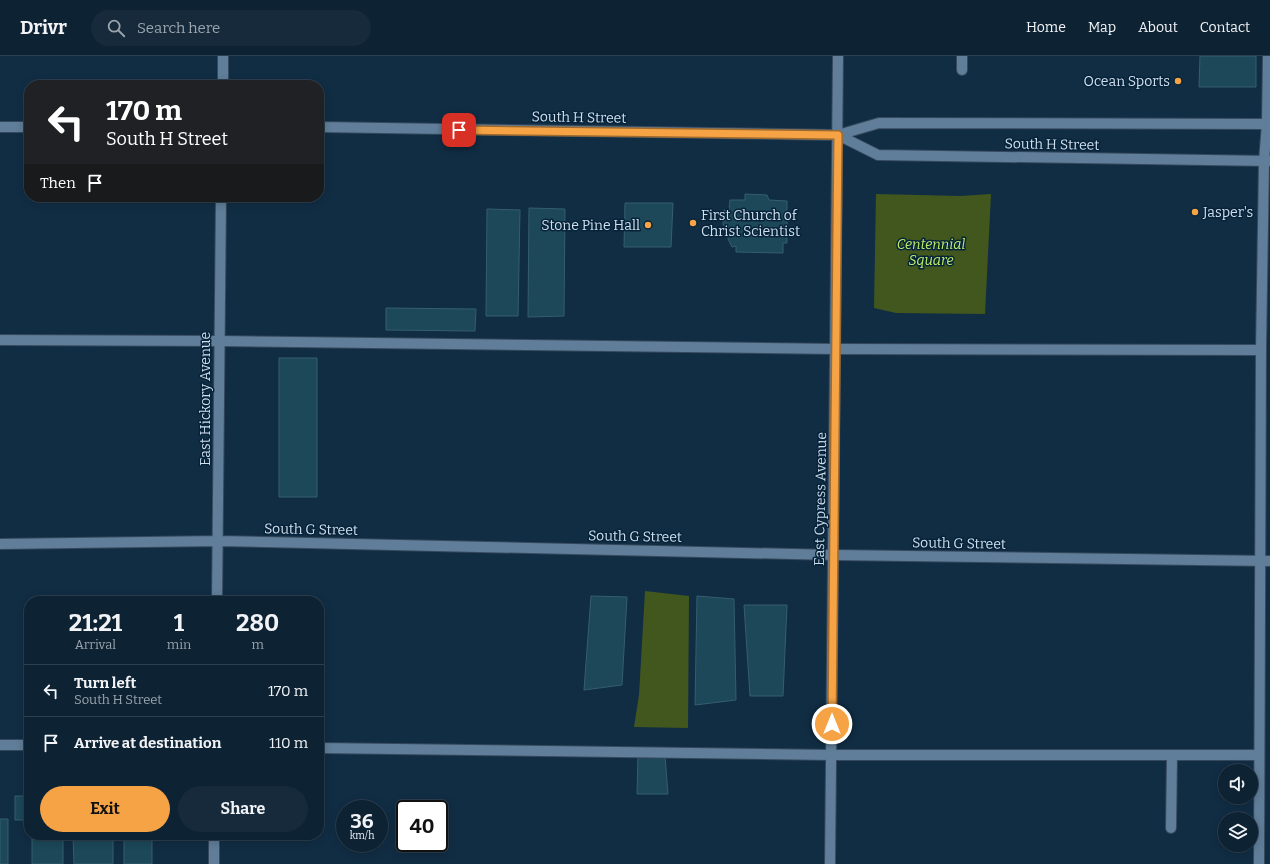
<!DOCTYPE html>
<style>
body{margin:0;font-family:Bitter,serif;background:#162a3b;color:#f1f3f6;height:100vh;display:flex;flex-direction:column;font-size:15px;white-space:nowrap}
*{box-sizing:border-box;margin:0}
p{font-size:13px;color:#9aa4ac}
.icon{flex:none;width:22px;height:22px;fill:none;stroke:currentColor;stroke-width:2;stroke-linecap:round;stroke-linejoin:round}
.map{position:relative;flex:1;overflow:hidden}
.sheet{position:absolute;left:24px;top:540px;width:300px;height:244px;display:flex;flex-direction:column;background:#0d2233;border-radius:16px;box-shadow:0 2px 10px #0003,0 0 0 1px #2d3f4e}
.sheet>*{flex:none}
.banner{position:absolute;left:24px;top:24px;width:300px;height:122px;border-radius:16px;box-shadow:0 2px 10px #0003,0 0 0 1px #2d3f4e;background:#202124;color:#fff;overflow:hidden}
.buttons{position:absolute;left:1218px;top:708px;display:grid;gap:8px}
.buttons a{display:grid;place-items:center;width:40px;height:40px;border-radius:50%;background:#0d2233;box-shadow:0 2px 10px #0003,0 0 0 1px #2d3f4e;font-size:20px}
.speed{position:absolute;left:336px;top:744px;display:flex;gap:8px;font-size:20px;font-weight:700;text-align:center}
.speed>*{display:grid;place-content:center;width:52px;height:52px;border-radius:50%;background:#0d2233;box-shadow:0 2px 10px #0003,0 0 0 1px #2d3f4e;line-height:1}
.speed small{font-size:10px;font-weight:400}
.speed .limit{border:2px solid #111;border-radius:6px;background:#fff;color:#111}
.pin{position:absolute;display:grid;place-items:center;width:34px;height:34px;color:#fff;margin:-17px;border-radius:8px;box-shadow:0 2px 6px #0006}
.me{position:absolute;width:44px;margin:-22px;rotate:0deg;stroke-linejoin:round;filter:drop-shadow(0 0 3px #0008)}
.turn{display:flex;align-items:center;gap:14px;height:84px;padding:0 16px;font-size:18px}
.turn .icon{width:52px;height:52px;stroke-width:2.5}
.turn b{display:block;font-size:28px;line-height:34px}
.then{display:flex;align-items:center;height:38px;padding:0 16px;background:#0003;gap:8px;font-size:15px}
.eta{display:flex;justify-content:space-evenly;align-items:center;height:68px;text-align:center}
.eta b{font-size:24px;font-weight:700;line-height:28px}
.button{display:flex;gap:8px;margin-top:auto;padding:8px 16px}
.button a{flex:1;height:46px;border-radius:24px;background:#f5a345;color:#111;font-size:16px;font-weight:700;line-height:46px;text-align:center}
.button a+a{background:#162a3b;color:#f1f3f6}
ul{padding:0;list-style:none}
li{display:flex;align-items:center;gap:12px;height:52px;padding:0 16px;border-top:1px solid #2d3f4e}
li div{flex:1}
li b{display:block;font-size:15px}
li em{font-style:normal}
header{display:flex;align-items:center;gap:24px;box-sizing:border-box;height:56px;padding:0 20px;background:#0d2233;border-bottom:1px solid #2d3f4e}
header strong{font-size:19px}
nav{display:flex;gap:22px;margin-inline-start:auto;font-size:14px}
.search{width:280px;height:36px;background:#162a3b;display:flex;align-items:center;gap:10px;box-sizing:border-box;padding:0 14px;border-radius:22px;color:#9aa4ac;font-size:15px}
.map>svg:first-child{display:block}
</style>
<header>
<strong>Drivr</strong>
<div class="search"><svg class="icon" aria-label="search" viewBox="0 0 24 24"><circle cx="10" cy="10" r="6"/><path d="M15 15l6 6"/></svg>Search here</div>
<nav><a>Home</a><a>Map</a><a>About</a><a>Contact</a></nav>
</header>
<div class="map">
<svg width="1270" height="808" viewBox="0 0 1270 808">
<rect width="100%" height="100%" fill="#112d44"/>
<!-- green -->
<path fill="#42571d" d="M876,138L960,140L991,138L985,258L896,257L874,252Z
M645,535L689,540L688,672L634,671L639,639Z"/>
<!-- building -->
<path fill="#1c4859" stroke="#355e6f" d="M1200,0H1256V31H1199Z
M745,138L767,139L769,144L787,145V187H783V197L736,196V190L732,191L728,183L729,171L723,169L724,154L729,155L730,144H745Z
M625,147H673L671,191H624Z
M529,152L565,153L564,260L528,261Z
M487,153L520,154L518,260H486Z
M386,252L476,253L475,275L386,274Z
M279,302H317V441H279Z
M591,540L627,541L622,629L584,634Z
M697,540L734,543L736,644L695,649Z
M744,549H787L783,640H750Z
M638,699H665L668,738H637Z
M15,740H29V764H15Z
M0,763H8V808H0Z
M32,779H63V808H32Z
M73,779L113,780V808H74Z
M124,779H158V784H152V808H124Z"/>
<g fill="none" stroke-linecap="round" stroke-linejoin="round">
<!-- lane casing -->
<g stroke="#36495d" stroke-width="12">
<path id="lane" d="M962,14V0
M0,284L219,285L836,293L1261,294
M0,689H29
M319,692L832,699H1258
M1171,772L1172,699
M1259,808L1261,294L1264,105L1267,68L1268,0"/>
</g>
<!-- street casing -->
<g stroke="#36495d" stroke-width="12">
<path id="street" d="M223,29V0
M0,71H29
M319,71L838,79L879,67L1270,68
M838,79L878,99L1270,105
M0,488L219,485L834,499L1270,505
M217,545L221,141
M214,779V808"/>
</g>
<!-- secondary casing -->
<g stroke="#36495d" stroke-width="12">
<path id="secondary" d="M830,808L838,0"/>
</g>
<!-- lane -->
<use href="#lane" stroke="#607e99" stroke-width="10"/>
<!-- street -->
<use href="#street" stroke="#607e99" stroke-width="10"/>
<!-- secondary -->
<use href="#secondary" stroke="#607e99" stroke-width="10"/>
</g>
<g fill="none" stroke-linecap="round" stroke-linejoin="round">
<!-- route casing -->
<g stroke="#9f6a2d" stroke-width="10">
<path id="route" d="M459,74L838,79L832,668"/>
</g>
<!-- route -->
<use href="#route" stroke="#f5a345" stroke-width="7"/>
</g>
<!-- markers -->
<g fill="#f5a345" stroke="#072339" stroke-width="1.5">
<circle cx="1178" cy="25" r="4"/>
<circle cx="1195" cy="156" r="4"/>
<circle cx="693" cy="167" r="4"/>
<circle cx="648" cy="169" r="4"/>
</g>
<g text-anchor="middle" stroke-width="3" stroke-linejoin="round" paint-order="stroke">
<!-- poi labels -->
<g font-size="14" fill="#cfdfee" stroke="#072339" text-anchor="end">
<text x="1170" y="30">Ocean Sports</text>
<text x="1203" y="161" text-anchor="start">Jasper's</text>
<text x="701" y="164" text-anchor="start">First Church of<tspan x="701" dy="16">Christ Scientist</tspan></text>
<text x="640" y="174">Stone Pine Hall</text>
</g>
<!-- street labels -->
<g font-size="14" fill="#cfdfee" stroke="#072339">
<text transform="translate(579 61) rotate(1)" y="5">South H Street</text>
<text transform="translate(1052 88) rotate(1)" y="5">South H Street</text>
<text transform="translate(205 343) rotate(-90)" y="5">East Hickory Avenue</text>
<text transform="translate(820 443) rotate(-89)" y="5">East Cypress Avenue</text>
<text transform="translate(311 473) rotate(1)" y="5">South G Street</text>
<text transform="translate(635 480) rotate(1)" y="5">South G Street</text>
<text transform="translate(959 487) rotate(1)" y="5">South G Street</text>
</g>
<!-- park labels -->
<g font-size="14" font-style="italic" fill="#beee6a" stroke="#072339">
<text x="931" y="193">Centennial<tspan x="931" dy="16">Square</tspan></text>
</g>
</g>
</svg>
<div class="buttons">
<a><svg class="icon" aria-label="sound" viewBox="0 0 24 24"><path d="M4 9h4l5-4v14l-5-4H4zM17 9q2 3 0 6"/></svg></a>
<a><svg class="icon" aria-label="layers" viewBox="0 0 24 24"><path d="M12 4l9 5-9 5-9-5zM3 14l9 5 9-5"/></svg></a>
</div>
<div class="speed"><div>36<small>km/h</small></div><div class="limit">40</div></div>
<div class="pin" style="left:459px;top:74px;background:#d93025"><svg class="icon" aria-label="arrive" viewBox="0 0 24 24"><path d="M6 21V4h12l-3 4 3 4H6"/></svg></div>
<svg class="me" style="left:832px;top:668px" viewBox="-20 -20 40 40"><circle r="17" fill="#f5a345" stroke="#fff" stroke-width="3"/><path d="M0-11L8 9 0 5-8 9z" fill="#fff"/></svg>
<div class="banner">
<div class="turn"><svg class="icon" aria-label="left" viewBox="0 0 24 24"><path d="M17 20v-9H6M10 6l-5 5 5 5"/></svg><div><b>170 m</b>South H Street</div></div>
<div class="then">Then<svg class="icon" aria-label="arrive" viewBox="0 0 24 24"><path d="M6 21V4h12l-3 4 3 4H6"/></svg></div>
</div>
<section class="sheet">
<div class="eta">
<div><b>21:21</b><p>Arrival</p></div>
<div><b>1</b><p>min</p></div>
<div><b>280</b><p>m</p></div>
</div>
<ul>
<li><svg class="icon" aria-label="left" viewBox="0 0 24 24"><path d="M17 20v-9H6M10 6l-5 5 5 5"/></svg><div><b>Turn left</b><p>South H Street</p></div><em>170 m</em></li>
<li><svg class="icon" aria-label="arrive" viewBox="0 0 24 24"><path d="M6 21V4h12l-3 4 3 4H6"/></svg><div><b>Arrive at destination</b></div><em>110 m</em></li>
</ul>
<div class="button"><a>Exit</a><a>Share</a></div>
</section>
</div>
